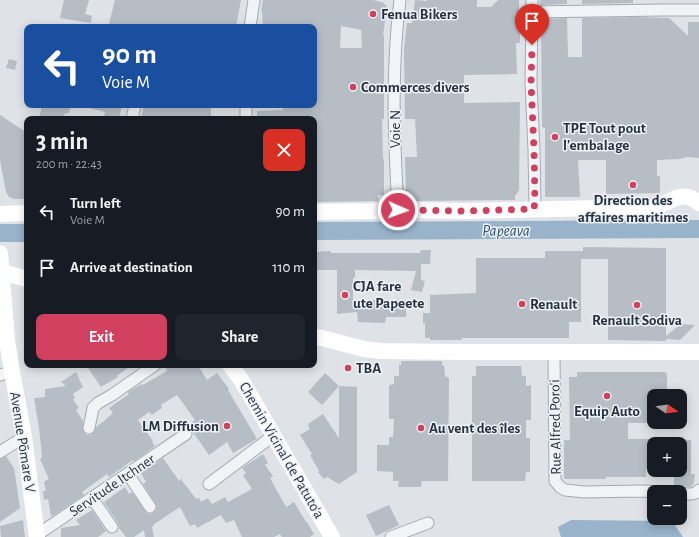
<!DOCTYPE html>
<meta charset="utf-8">
<style>
body{margin:0;font-family:"Alegreya Sans",sans-serif;background:#20242c;color:#f1f3f6;height:100vh;display:flex;flex-direction:column;font-size:15px;white-space:nowrap}
*{box-sizing:border-box;margin:0}
p{font-size:13px;color:#9ea1a6}
.icon{flex:none;width:22px;height:22px;fill:none;stroke:currentColor;stroke-width:2;stroke-linecap:round;stroke-linejoin:round}
.map{position:relative;flex:1;overflow:hidden}
.panel{position:absolute;left:24px;top:116px;width:293px;height:252px;display:flex;flex-direction:column;background:#171b24;border-radius:8px;box-shadow:0 2px 10px #0003}
.panel>*{flex:none}
.banner{position:absolute;left:24px;top:24px;width:293px;height:84px;border-radius:8px;box-shadow:0 2px 10px #0003;background:#1a4fa0;color:#fff;overflow:hidden}
.needle{width:26px;rotate:103deg}
.buttons{position:absolute;left:647px;top:389px;display:grid;gap:8px}
.buttons a{display:grid;place-items:center;width:40px;height:40px;border-radius:8px;background:#171b24;box-shadow:0 2px 10px #0003;font-size:20px}
.pin{position:absolute;display:grid;place-items:center;width:34px;height:34px;color:#fff;margin:-41px -17px;border-radius:50% 50% 50% 0;rotate:-45deg;box-shadow:0 0 4px #0007}
.pin .icon{rotate:45deg}
.me{position:absolute;width:44px;margin:-22px;rotate:92deg;stroke-linejoin:round;filter:drop-shadow(0 0 3px #0008)}
.turn{display:flex;align-items:center;gap:14px;height:84px;padding:0 12px;font-size:18px}
.turn .icon{width:52px;height:52px;stroke-width:2.5}
.turn b{display:block;font-size:28px;line-height:34px}
.round{display:grid;place-items:center;flex:none;width:42px;height:42px;border-radius:8px;background:#20242c}
.overview{display:flex;align-items:center;justify-content:space-between;height:68px;padding:0 12px}
h1{font-size:24px;font-weight:700;line-height:30px}
.action{display:flex;gap:8px;margin-top:auto;padding:8px 12px}
.action a{flex:1;height:46px;border-radius:8px;background:#d1405f;color:#fff;font-size:16px;font-weight:700;line-height:46px;text-align:center}
.action a+a{background:#20242c;color:#f1f3f6}
ul{padding:0;list-style:none}
li{display:flex;align-items:center;gap:12px;height:56px;padding:0 12px}
li div{flex:1}
li b{display:block;font-size:15px}
li em{font-style:normal}
.map>svg:first-child{display:block}
</style>
<div class="map">
<svg width="699" height="537" viewBox="0 0 699 537">
<rect width="100%" height="100%" fill="#dfe3e8"/>
<!-- water -->
<path fill="#98b3ca" d="M571,520L672,521L683,537H561L558,527Z"/>
<g fill="none" stroke-linecap="round" stroke-linejoin="round">
<!-- river -->
<path stroke="#98b3ca" stroke-width="18" d="M314,231L699,229
M0,233H27"/>
</g>
<!-- building -->
<path fill="#b6bdc5" fill-rule="evenodd" d="M64,0H89L85,14L92,16L91,23L60,18Z
M115,0H241L236,27H108Z
M263,0H373L384,3L387,7L383,35H384V119H382L383,159H384V195H378V201L314,202V119H257V111L283,110V105H314V27H263L262,11H261ZM341,26L361,30L362,48H340Z
M415,0L427,1V0H477V7H491L498,0H519V23H520V43H516L517,74L464,75V103L520,102L519,190L515,196V200L410,201L404,195V190H406L405,157H417L415,119H405L404,49L407,23H412Z
M540,0H567V4L540,5Z
M582,0H633V3L582,4Z
M633,17L669,18L688,36V22H699V158L686,157L680,159L657,160V176H660V193L606,194V160H578L580,197H545V128L542,127L541,19L567,18L568,57H582V18Z
M9,59L17,61L15,70L6,68Z
M42,105H71L69,113H65L63,119H39Z
M89,105H122L119,119H103L105,112L89,108Z
M144,105H211V119H141Z
M0,115L27,133V199H14L9,197L6,192L0,160Z
M583,247L666,248V336L681,324L695,325L680,340L666,339V341L608,340V259H581V322H569V338H462V340H430V338H425V323H423V313H430V295L476,293V258H545V251H583Z
M421,250H431L430,264H421V280L425,281L422,292L411,290L416,271L355,270V278H353V300H406V317H386L385,323L358,322L357,312L337,314V270H317V262H314V252L331,251V253H420Z
M401,361H442V366L444,365L445,376L449,378L448,481H422L421,487H398L399,481H393V472L377,471V445H389V437H393L394,419H389V385L394,384V376H399V365H401Z
M86,365H132L117,376L118,377L101,387Z
M164,365H198L207,380L217,373L229,389L228,390L257,439L233,453L227,442L209,455L188,425L195,420L177,395L161,405L162,408L152,415L149,412L138,420L153,441L152,442L155,446L134,461L133,460L109,477L107,474L82,492L84,495L54,515L51,516L48,499L44,500L43,491H46L44,482L49,479L40,459L42,457L39,428L34,398L45,397V389L66,386L61,382L76,372L83,387L73,394L75,398L73,399L79,408L76,410L83,421V431L87,435H91L94,432L96,427L104,421L113,413L109,408L129,394L128,392L129,391L142,384L143,385L167,371Z
M476,366H521L522,376H526V386L531,385V420H526V438H530V472H526L525,481H472V376H476Z
M577,372H665L667,374V396H654V423H628V439H654V458H647V469H646V477H606V479H564V440H570L569,377H577Z
M325,373L339,386L357,387V472L339,484L327,477L324,479L318,472L319,471L310,455L312,454L300,435L310,429L308,426L309,425L308,424L323,414L339,438V386L322,405L308,392Z
M680,440H691V474H695L694,483L691,487L674,486V470H680Z
M263,454L268,463L265,465L273,476L270,478L286,507L294,502L306,522H307L314,534L310,537H282L280,534L274,537H242L234,520L226,523L221,515L197,528L195,524L190,526L180,507L153,525L154,526L152,527L154,537H145L144,530L134,537H126L119,528L118,523L104,502L125,487L129,494L132,492L147,513L150,514L154,513L156,510L157,506L143,484L146,482L141,473L163,458L179,481L181,479L196,499L199,498L201,502L208,498L212,504L225,497L228,502L252,489L243,475L246,473L242,468Z
M6,456L14,468L20,508L0,522V459Z
M389,505L399,525L376,536L366,515Z
M92,510L106,531L98,537H61V528L80,525L76,520Z
M23,520L25,537H1L0,526Z"/>
<g fill="none" stroke-linecap="round" stroke-linejoin="round">
<!-- street casing -->
<g stroke="#a4aab2" stroke-width="13">
<path id="street" d="M532,0V12L531,83L534,150L535,204L533,209
M532,12L661,10H699
M250,27L254,0
M132,119L135,105
M246,119V105
M398,210C394,140 391,69 400,0
M554,352L555,481L560,487L565,490L584,492L640,491L668,492
M0,375L12,372
M89,428L93,408L98,403L112,395L155,365
M0,452L24,437
M128,474L150,507
M209,484L274,435
M680,493C687,494 694,496 699,490
M92,498L112,527
M37,535L186,434
M391,537L428,523"/>
</g>
<!-- street -->
<use href="#street" stroke="#f1f4f7" stroke-width="11"/>
<!-- secondary -->
<path stroke="#fff" stroke-width="16" d="M314,212L376,211L398,210L467,211L654,207C672,203 681,188 699,203
M0,214L27,213
M0,253L7,340L12,372L24,437L37,537
M2,272L27,279
M314,336L364,349L380,351L461,352H699
M230,365L240,378L253,400L332,537"/>
</g>
<g fill="none" stroke-linecap="round" stroke-linejoin="round">
<!-- route -->
<path stroke="#d1405f" stroke-width="7" stroke-dasharray="0 12.6" d="M398,210L467,211L533,209L535,204L534,150L531,83L532,45"/>
</g>
<!-- markers -->
<g fill="#d1405f" stroke="#eef2f6" stroke-width="1.5">
<circle cx="373" cy="14" r="4"/>
<circle cx="353" cy="87" r="4"/>
<circle cx="555" cy="137" r="4"/>
<circle cx="633" cy="185" r="4"/>
<circle cx="345" cy="295" r="4"/>
<circle cx="522" cy="304" r="4"/>
<circle cx="637" cy="305" r="4"/>
<circle cx="348" cy="368" r="4"/>
<circle cx="607" cy="396" r="4"/>
<circle cx="227" cy="426" r="4"/>
<circle cx="421" cy="428" r="4"/>
</g>
<g text-anchor="middle" stroke-width="3" stroke-linejoin="round" paint-order="stroke">
<!-- poi labels -->
<g font-size="15" font-weight="bold" fill="#273240" stroke="#eef2f6" text-anchor="start">
<text x="381" y="19">Fenua Bikers</text>
<text x="361" y="92">Commerces divers</text>
<text x="563" y="133">TPE Tout pout<tspan x="563" dy="17">l'embalage</tspan></text>
<text x="633" y="205" text-anchor="middle">Direction des<tspan x="633" dy="17">affaires maritimes</tspan></text>
<text x="353" y="291">CJA fare<tspan x="353" dy="17">ute Papeete</tspan></text>
<text x="530" y="309">Renault</text>
<text x="637" y="325" text-anchor="middle">Renault Sodiva</text>
<text x="356" y="373">TBA</text>
<text x="607" y="416" text-anchor="middle">Equip Auto</text>
<text x="219" y="431" text-anchor="end">LM Diffusion</text>
<text x="429" y="433">Au vent des îles</text>
</g>
<!-- street labels -->
<g font-size="15" fill="#273240" stroke="#eef2f6">
<text transform="translate(395 129) rotate(-90)" y="5">Voie N</text>
<text transform="translate(555 427) rotate(-91)" y="5">Rue Alfred Poro'i</text>
<text transform="translate(23 442) rotate(81)" y="5">Avenue Pōmare V</text>
<text transform="translate(282 450) rotate(60)" y="5">Chemin Vicinal de Patuto'a</text>
<text transform="translate(112 485) rotate(-34)" y="5">Servitude Itchner</text>
</g>
<!-- water labels -->
<g font-size="16" font-style="italic" fill="#305375" stroke="#eef2f6">
<text x="506" y="236">Papeava</text>
</g>
</g>
</svg>
<div class="buttons">
<a><svg class="needle" viewBox="-14 -14 28 28"><path d="M0-13l5 13h-10z" fill="#e53935"/><path d="M0 13l5-13h-10z" fill="#9ea1a6"/></svg></a>
<a>+</a>
<a>−</a>
</div>
<div class="pin" style="left:532px;top:45px;background:#d93025"><svg class="icon" aria-label="arrive" viewBox="0 0 24 24"><path d="M6 21V4h12l-3 4 3 4H6"/></svg></div>
<svg class="me" style="left:398px;top:210px" viewBox="-20 -20 40 40"><circle r="17" fill="#d1405f" stroke="#fff" stroke-width="3"/><path d="M0-11L8 9 0 5-8 9z" fill="#fff"/></svg>
<div class="banner">
<div class="turn"><svg class="icon" aria-label="left" viewBox="0 0 24 24"><path d="M17 20v-9H6M10 6l-5 5 5 5"/></svg><div><b>90 m</b>Voie M</div></div>
</div>
<section class="panel">
<div class="overview"><div><h1>3 min</h1><p>200 m · 22:43</p></div><a class="round" style="background:#d93025;color:#fff"><svg class="icon" aria-label="close" viewBox="0 0 24 24"><path d="M6 6l12 12M18 6L6 18"/></svg></a></div>
<ul>
<li><svg class="icon" aria-label="left" viewBox="0 0 24 24"><path d="M17 20v-9H6M10 6l-5 5 5 5"/></svg><div><b>Turn left</b><p>Voie M</p></div><em>90 m</em></li>
<li><svg class="icon" aria-label="arrive" viewBox="0 0 24 24"><path d="M6 21V4h12l-3 4 3 4H6"/></svg><div><b>Arrive at destination</b></div><em>110 m</em></li>
</ul>
<div class="action"><a>Exit</a><a>Share</a></div>
</section>
</div>
